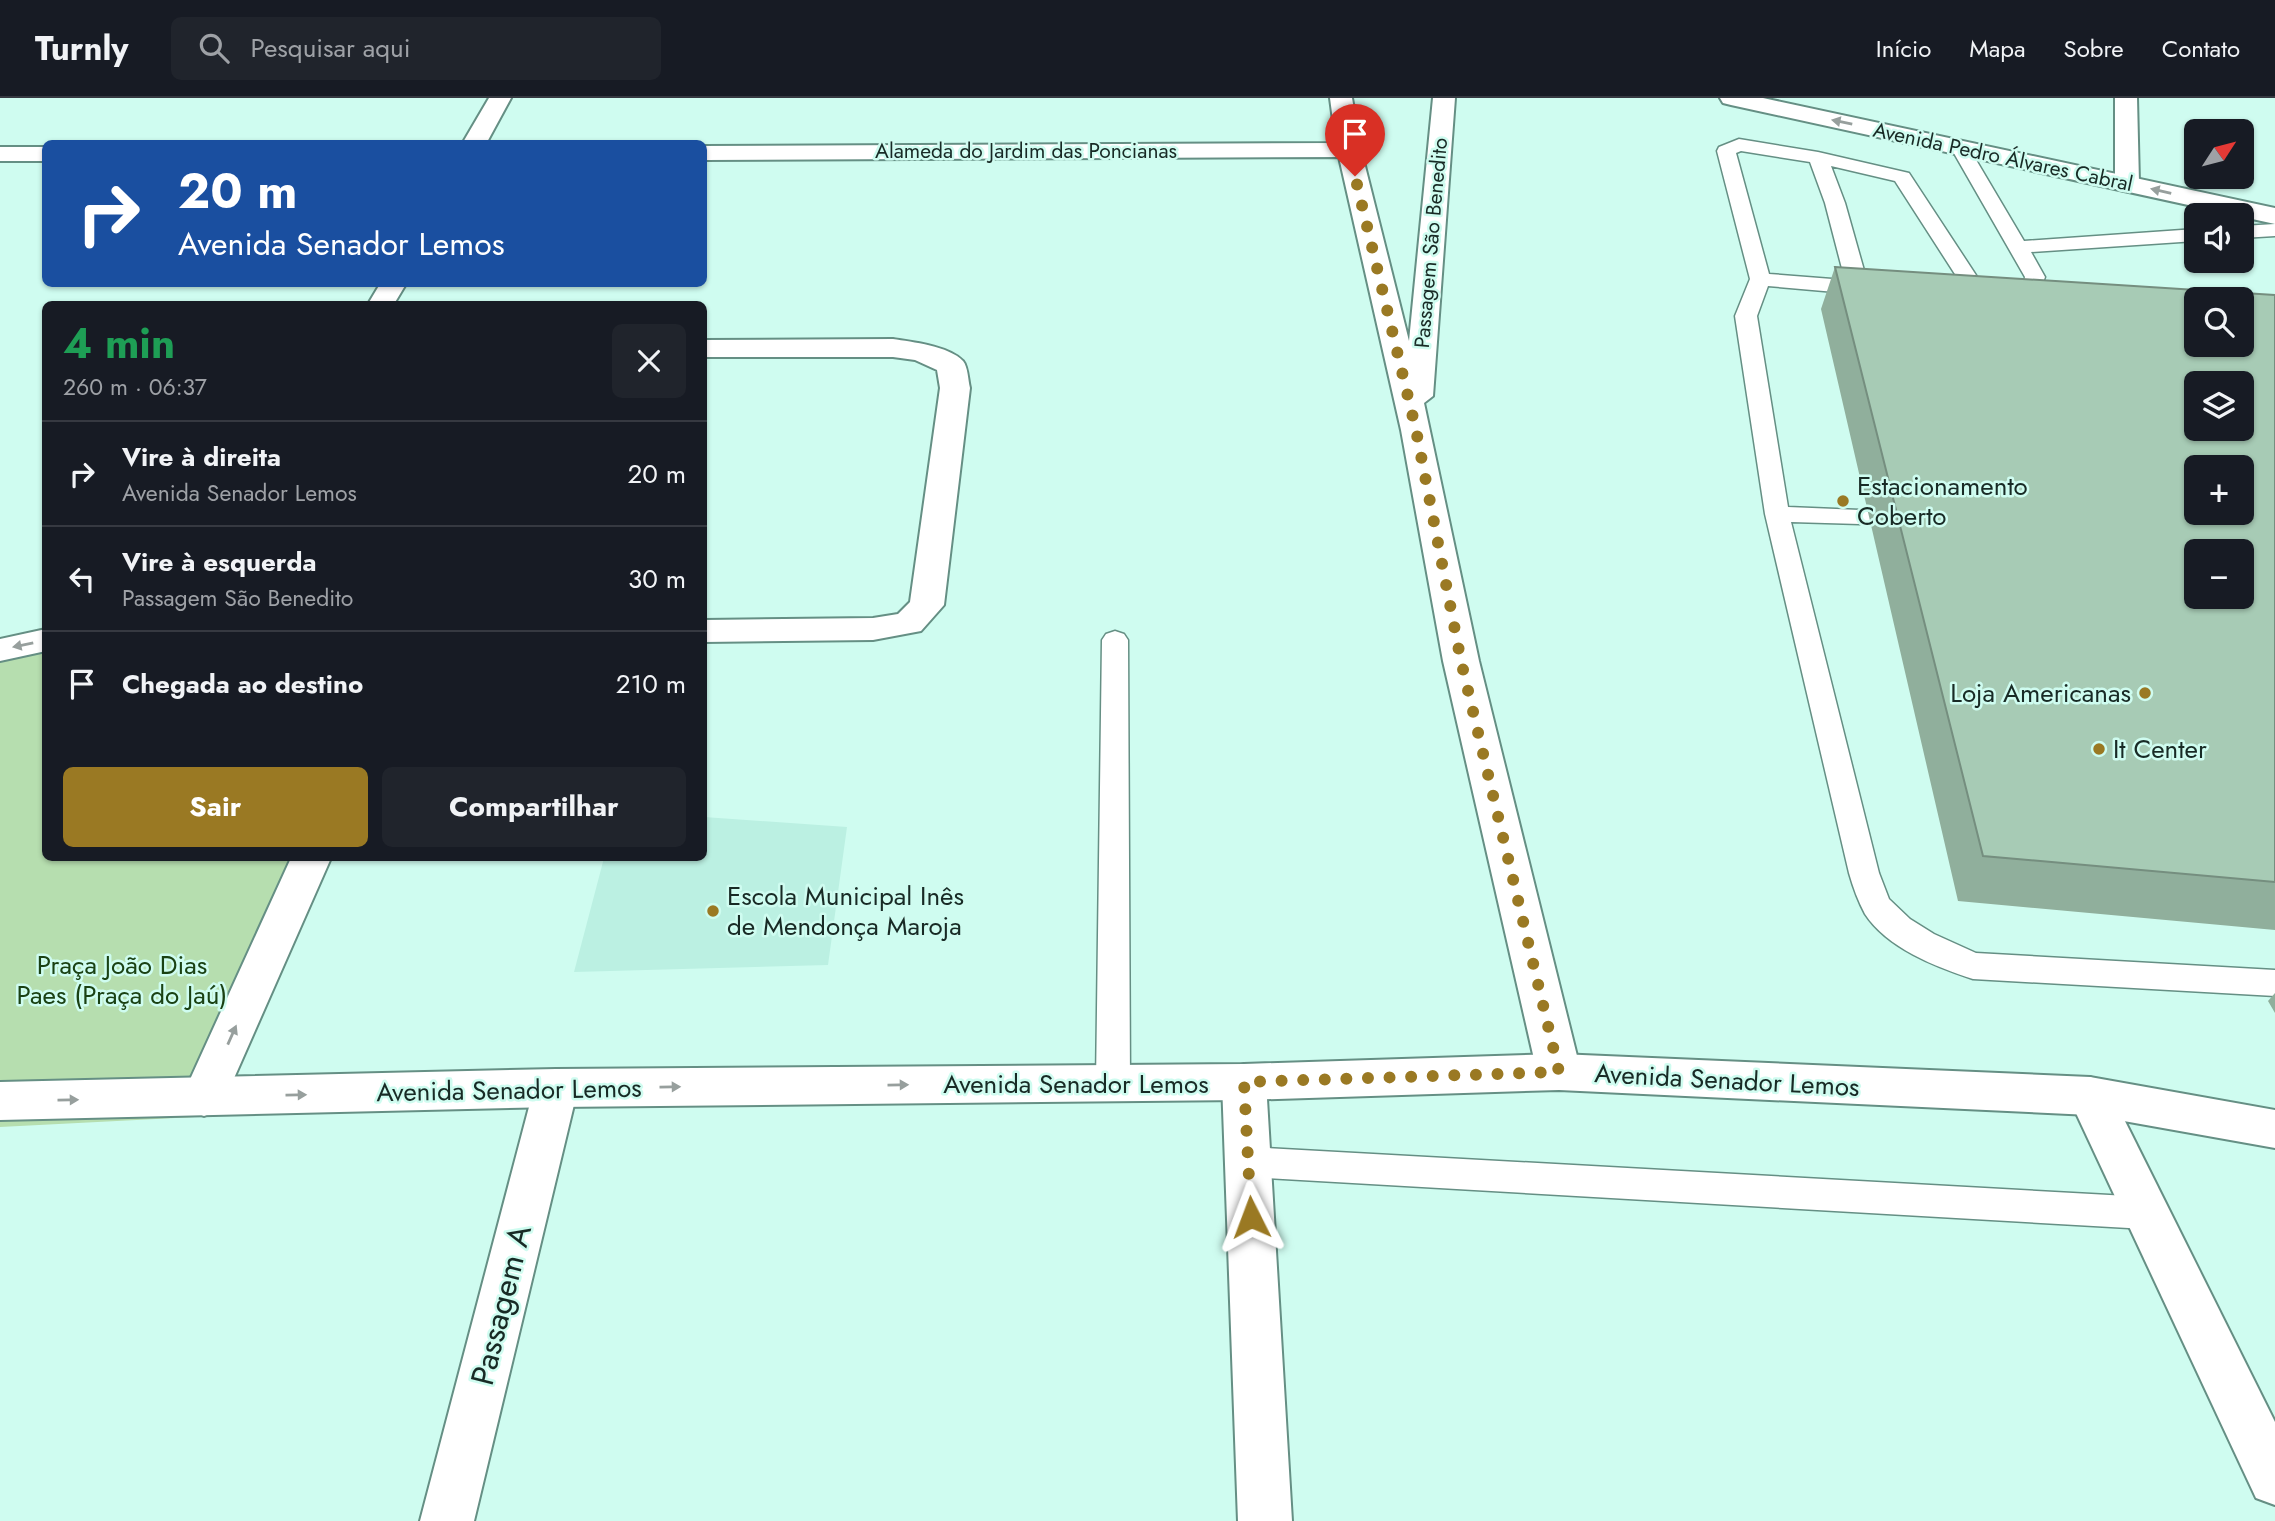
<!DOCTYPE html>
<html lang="pt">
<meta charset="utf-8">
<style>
body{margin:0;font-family:Jost,sans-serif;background:#20242c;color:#f1f3f6;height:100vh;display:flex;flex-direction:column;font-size:26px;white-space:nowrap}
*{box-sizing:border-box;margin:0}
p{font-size:23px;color:#9ea1a6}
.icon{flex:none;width:38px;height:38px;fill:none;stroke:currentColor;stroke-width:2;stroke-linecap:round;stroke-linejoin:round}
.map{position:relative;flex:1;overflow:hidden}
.drawer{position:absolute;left:42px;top:203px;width:665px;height:560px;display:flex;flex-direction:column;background:#171b24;border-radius:10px;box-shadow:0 2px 5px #0004}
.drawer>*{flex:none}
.top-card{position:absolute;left:42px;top:42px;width:665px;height:147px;border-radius:10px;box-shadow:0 2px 5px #0004;background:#1a4fa0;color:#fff;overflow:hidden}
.needle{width:46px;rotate:54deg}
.buttons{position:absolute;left:2184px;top:21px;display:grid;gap:14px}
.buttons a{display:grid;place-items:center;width:70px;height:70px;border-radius:10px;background:#171b24;box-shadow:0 2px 5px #0004;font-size:35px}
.pin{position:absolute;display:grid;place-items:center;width:60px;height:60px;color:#fff;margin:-72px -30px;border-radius:50% 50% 50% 0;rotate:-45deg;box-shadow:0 0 7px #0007}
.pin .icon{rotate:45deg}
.me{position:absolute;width:77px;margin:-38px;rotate:357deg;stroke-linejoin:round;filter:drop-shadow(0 0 5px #0008)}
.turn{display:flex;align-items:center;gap:24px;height:147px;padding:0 21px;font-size:32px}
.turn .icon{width:91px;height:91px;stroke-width:2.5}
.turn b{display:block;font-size:49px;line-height:60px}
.round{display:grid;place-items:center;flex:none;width:74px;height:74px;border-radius:10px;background:#20242c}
.summary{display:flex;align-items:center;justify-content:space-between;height:119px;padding:0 21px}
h1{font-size:42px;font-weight:700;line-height:52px;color:#1e9e55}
.action{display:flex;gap:14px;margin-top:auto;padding:14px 21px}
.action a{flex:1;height:80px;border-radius:10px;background:#9a7923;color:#fff;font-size:28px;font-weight:700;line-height:80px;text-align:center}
.action a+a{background:#20242c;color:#f1f3f6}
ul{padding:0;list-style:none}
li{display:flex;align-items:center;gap:21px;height:105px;padding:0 21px;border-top:2px solid #363941}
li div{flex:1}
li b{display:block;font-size:26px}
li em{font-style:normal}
header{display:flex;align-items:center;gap:42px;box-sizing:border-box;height:98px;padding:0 35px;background:#171b24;border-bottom:2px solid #363941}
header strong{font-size:33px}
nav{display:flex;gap:38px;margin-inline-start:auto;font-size:24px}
.search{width:490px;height:63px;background:#20242c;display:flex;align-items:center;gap:18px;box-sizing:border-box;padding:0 24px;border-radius:10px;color:#9ea1a6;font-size:26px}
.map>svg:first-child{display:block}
</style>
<header>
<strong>Turnly</strong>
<div class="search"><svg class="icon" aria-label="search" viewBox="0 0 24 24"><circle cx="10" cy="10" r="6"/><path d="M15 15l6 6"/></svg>Pesquisar aqui</div>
<nav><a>Início</a><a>Mapa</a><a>Sobre</a><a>Contato</a></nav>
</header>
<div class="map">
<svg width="2275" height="1423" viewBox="0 0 2275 1423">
<rect width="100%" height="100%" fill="#cffcf0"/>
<!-- built -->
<path fill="#bbf0e2" d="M704,719L847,729L828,867L574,874L604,760H704Z"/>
<!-- green -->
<path fill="#b6deaf" d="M45,546L46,760H312L195,1019L0,1029V558Z"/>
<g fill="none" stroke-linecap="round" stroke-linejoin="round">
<!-- lane casing -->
<g stroke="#658f84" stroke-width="3">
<path id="lane" d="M1739,41L1818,54L1909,75L1989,197L1985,201H1971L1895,83L1831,68L1845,105L1867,183L1877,186L1880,190L1877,194L1858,196L1768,188L1757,218L1788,409L1860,412L1869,414L1872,419L1869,424L1860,426L1791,424L1879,775L1889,801L1910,821L1934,836L1976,855L2275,872V898L1973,881C1936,869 1887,850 1865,816C1858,803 1853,789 1849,775L1765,416L1735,218L1750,181L1717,53L1719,49ZM1741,53L1810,64L1825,105L1845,182L1769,176L1736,55Z
M1960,44L1969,50L2024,143L2196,131V143L2031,154L2045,179L2039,195L2003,203L1996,201L1992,197L1996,193L2023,187L2025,179L1951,50Z
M2275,126V138L2242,140V128Z
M1115,533L1124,536L1128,542L1130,985L1125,995L1113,999L1101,995L1096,985L1102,542L1106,536Z
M1249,1049L2146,1099L2159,1104L2164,1115L2159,1126L2146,1131L1249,1079L1236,1075L1231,1064L1236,1053Z"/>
</g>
<!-- street casing -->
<g stroke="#658f84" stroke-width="4">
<path id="street" d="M489,0H511L486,46H462Z
M1330,0H1352L1361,52L1409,243L1433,0H1455L1433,298L1424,305L1479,563L1581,974L1575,987L1559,992L1543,987L1537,974L1443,563L1401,332L1339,59L704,62V48L1336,45Z
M2115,0H2137L2139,85L2136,90L2127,92L2118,90L2115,85Z
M0,49H46V63H0Z
M380,186H406L394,206H368Z
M893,241C912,244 949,248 963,263C968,269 968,282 970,290L944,507L921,533L873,542L704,544V522L873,520L898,516L910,504L940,290L937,272L915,262L893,259H704V242Z
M46,531V553L0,563V541Z
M291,760H331L220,1012L204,1018L188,1012L182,999Z
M1244,966L1260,971L1266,984L1292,1423H1238L1222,984L1228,971Z
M556,971L572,977L578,990L474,1423H420L534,990L540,977Z"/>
</g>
<!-- secondary casing -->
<g stroke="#658f84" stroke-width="4">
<path id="secondary" d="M2090,979L2106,985L2275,1324V1407L2256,1400L2068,998L2074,985Z"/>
</g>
<!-- primary casing -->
<g stroke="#658f84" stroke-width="4">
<path id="primary" d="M1720,0H1763L2275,110V126L1731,7L1723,5Z
M1559,956L2090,979L2275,1012V1050L2090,1017L1559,992L1244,1002L556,1009L0,1022V984L556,971L1244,966Z"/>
</g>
<!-- lane -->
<use href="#lane" fill="#fff" fill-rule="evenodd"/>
<!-- street -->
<use href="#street" fill="#fff" fill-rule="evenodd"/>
<!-- secondary -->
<use href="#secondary" fill="#fff" fill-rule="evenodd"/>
<!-- primary -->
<use href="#primary" fill="#fff" fill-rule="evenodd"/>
</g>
<!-- wall -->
<path fill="#90af9c" d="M1835,169L2275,197V832L1958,803L1821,211Z
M2275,895V915L2268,903Z"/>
<!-- building -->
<path fill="#a7cbb5" stroke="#758e7f" stroke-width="2" fill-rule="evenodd" d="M1835,169L2275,197V784L1983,758ZM2196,201H2242V247H2196ZM2196,285H2242V331H2196ZM2196,369H2242V415H2196ZM2196,453H2242V499H2196Z"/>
<!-- one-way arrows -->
<defs><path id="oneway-solid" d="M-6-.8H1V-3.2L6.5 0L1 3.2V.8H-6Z" transform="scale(1.75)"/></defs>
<g fill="#979f9d">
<use href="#oneway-solid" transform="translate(1842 24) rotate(-168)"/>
<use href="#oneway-solid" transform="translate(2161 93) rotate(-167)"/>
<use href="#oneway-solid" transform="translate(23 547) rotate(168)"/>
<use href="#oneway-solid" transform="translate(232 937) rotate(-66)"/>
<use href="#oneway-solid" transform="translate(898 987) rotate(-1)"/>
<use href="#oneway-solid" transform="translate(670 989) rotate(-1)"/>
<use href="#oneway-solid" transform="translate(296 997) rotate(-1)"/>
<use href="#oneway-solid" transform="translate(68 1002) rotate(-1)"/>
</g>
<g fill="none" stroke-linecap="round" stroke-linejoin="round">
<!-- route -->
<path stroke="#9a7923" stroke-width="12" stroke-dasharray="0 21.6" d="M1251,1119L1244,984L1559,974L1461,563L1416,332L1355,78"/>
</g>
<!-- markers -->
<g fill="#9a7923" stroke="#cffcf0" stroke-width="2.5">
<circle cx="1843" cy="403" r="7"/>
<circle cx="2145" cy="595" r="7"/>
<circle cx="2099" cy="651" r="7"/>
<circle cx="713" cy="813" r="7"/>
</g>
<g text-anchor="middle" stroke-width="5" stroke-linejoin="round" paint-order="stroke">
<!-- far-street labels -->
<g font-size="21" fill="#182a25" stroke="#cffcf0">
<text x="1026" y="60">Alameda do Jardim das Poncianas</text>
<text transform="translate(2003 59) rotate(12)" y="7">Avenida Pedro Álvares Cabral</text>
<text transform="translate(1431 145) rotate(-85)" y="7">Passagem São Benedito</text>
</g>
<!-- poi labels -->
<g font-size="26" fill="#182a25" stroke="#cffcf0" text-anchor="start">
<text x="1857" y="397">Estacionamento<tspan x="1857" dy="30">Coberto</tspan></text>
<text x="2131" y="604" text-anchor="end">Loja Americanas</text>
<text x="2113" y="660">It Center</text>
<text x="727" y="807">Escola Municipal Inês<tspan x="727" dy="30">de Mendonça Maroja</tspan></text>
</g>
<!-- park labels -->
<g font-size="26" fill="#1a4113" stroke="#cffcf0">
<text x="122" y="876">Praça João Dias<tspan x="122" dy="30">Paes (Praça do Jaú)</tspan></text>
</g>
<!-- street labels -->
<g font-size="26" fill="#182a25" stroke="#cffcf0">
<text transform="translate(1727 982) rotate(3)" y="9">Avenida Senador Lemos</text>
<text x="1076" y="995">Avenida Senador Lemos</text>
<text transform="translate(509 992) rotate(-1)" y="9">Avenida Senador Lemos</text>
</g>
<!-- near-street labels -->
<g font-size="32" fill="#182a25" stroke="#cffcf0">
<text transform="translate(501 1207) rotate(-76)" y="11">Passagem A</text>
</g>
</g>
</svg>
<div class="buttons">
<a><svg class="needle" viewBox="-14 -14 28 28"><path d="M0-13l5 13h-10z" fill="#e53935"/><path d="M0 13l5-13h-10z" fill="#9ea1a6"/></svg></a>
<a><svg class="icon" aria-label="sound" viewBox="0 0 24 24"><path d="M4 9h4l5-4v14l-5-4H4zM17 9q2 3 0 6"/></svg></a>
<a><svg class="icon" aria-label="search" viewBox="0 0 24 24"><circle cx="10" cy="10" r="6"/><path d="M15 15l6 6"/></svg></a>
<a><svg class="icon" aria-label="layers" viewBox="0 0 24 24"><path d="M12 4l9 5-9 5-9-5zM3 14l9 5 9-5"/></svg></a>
<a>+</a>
<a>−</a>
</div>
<div class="pin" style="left:1355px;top:78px;background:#d93025"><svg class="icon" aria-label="arrive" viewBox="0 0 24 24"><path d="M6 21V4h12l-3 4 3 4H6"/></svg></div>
<svg class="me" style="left:1251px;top:1119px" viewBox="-20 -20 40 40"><path d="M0-17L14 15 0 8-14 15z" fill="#9a7923" stroke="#fff" stroke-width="4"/></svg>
<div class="top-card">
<div class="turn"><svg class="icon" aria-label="right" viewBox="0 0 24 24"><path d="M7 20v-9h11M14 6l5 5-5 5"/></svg><div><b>20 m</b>Avenida Senador Lemos</div></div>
</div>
<section class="drawer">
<div class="summary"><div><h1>4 min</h1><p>260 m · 06:37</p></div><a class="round"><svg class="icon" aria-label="close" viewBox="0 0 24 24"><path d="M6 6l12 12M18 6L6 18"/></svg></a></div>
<ul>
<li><svg class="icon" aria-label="right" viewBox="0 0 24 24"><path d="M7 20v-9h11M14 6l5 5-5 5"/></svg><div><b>Vire à direita</b><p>Avenida Senador Lemos</p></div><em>20 m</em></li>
<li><svg class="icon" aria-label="left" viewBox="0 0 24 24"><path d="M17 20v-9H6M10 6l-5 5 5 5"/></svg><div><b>Vire à esquerda</b><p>Passagem São Benedito</p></div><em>30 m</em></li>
<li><svg class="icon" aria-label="arrive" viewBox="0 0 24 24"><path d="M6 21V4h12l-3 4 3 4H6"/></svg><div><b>Chegada ao destino</b></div><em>210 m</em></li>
</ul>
<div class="action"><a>Sair</a><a>Compartilhar</a></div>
</section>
</div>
